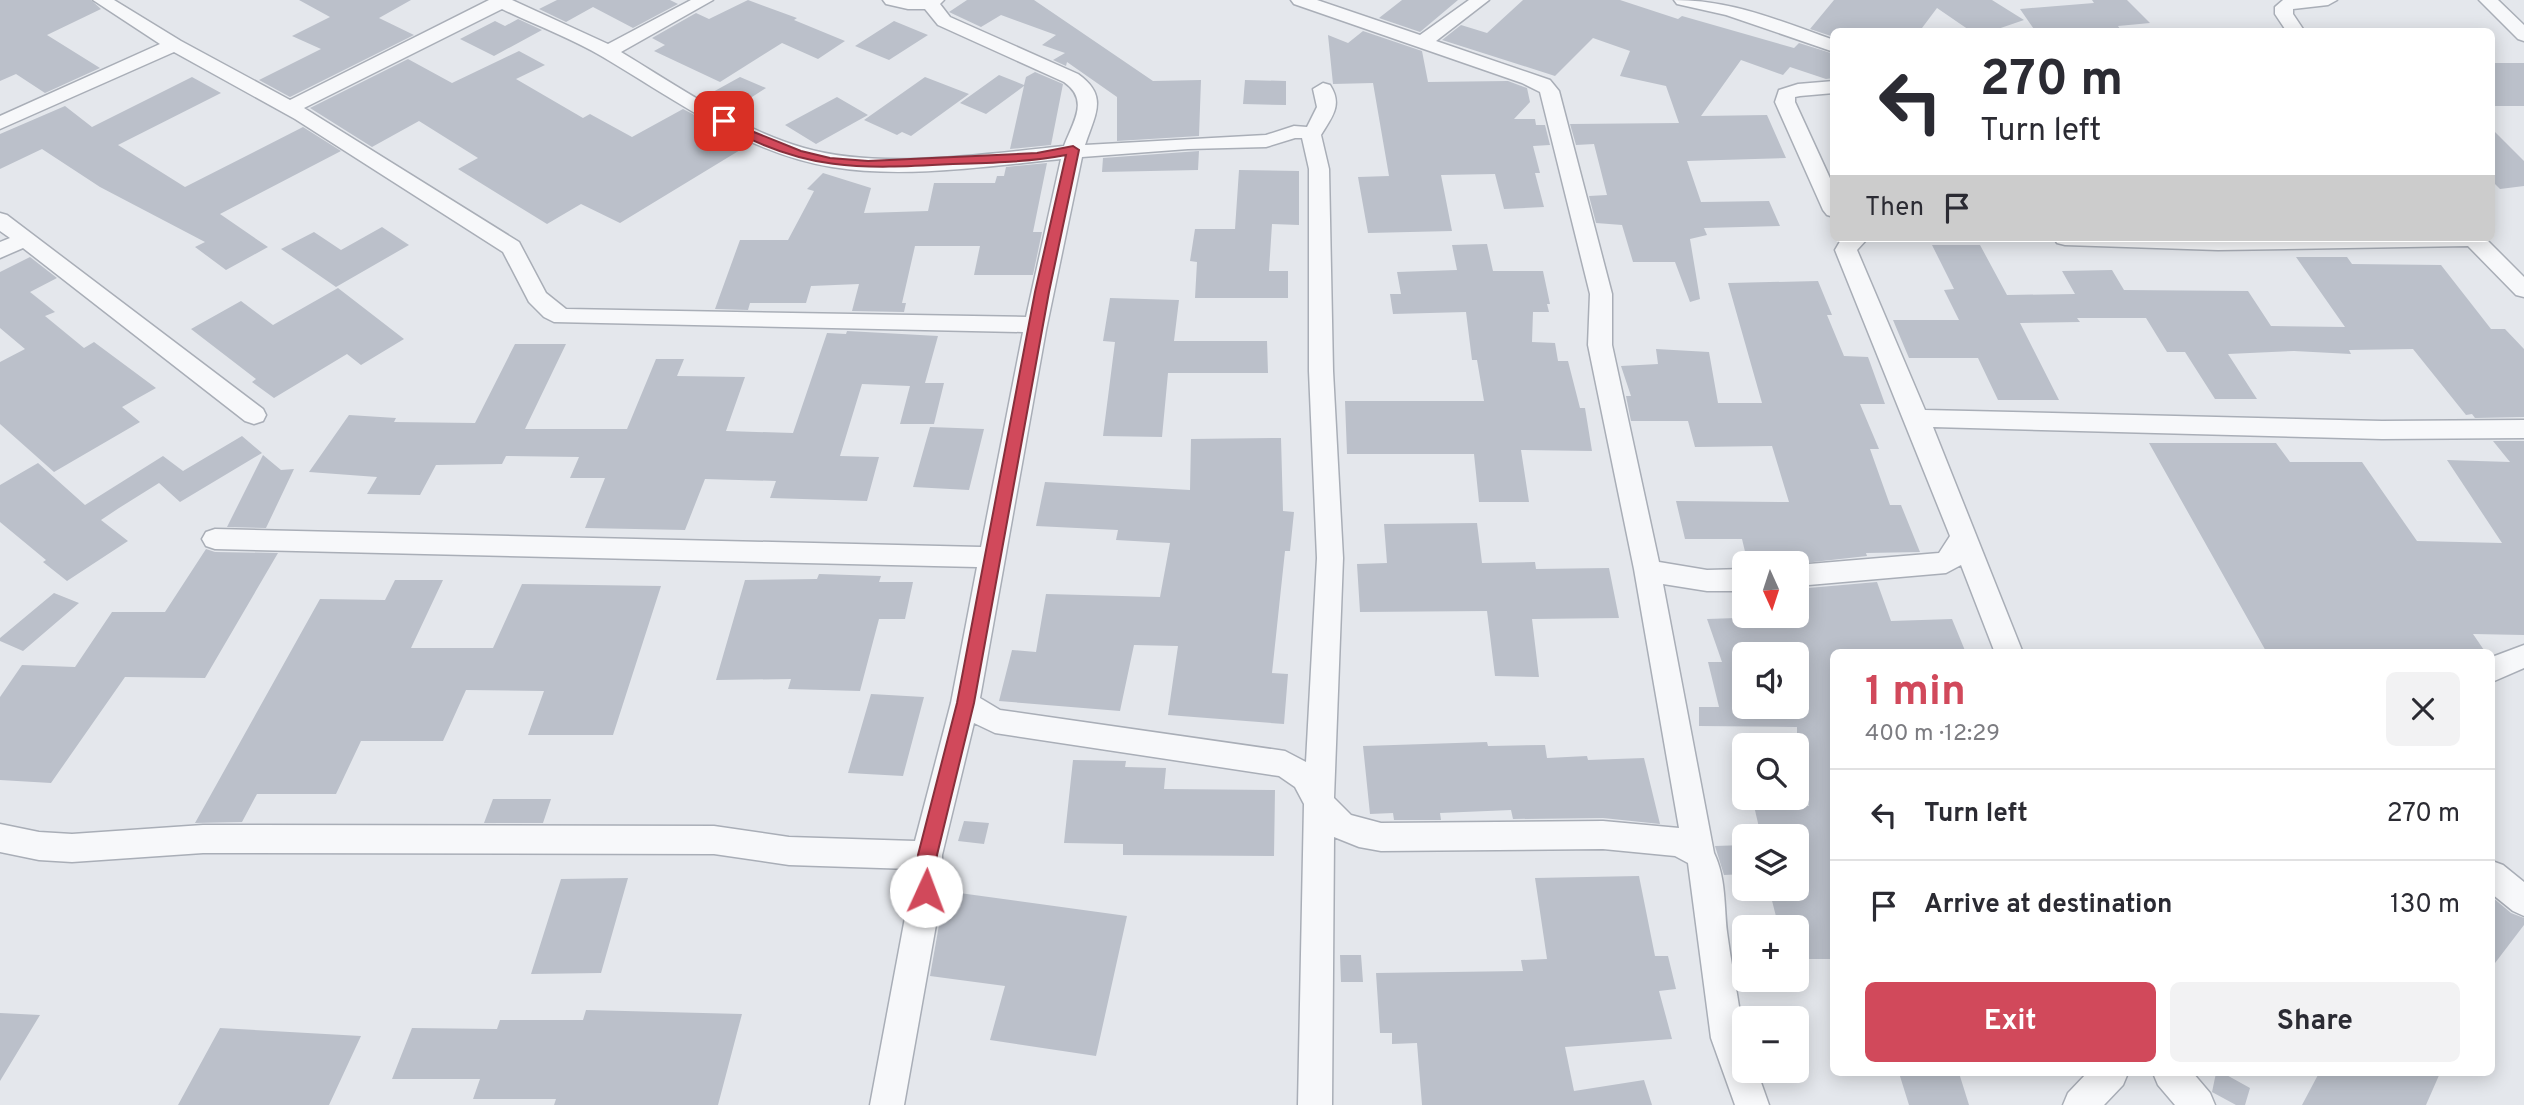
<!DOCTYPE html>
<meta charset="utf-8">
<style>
body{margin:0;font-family:Overpass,sans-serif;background:#f2f2f3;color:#2b2b33;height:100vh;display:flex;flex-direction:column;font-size:26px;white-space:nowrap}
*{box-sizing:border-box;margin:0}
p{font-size:23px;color:#7c7c81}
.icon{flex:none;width:38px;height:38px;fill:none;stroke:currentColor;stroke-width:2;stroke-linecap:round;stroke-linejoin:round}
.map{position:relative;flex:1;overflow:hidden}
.drawer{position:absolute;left:1830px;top:649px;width:665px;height:427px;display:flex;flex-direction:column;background:#fff;border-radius:10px;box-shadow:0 4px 18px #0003}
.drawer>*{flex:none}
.guide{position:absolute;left:1830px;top:28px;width:665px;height:214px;border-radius:10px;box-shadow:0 4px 18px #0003;background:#fff;color:#2b2b33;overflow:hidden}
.needle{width:46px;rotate:177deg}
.tools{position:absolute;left:1732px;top:551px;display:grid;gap:14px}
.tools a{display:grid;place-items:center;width:77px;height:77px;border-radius:10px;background:#fff;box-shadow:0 4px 18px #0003;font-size:35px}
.pin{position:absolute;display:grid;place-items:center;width:60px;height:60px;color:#fff;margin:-30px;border-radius:14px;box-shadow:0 4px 10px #0006}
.me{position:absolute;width:77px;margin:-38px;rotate:2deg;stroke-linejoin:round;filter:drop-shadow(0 0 5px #0008)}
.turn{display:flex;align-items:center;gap:24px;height:147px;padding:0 35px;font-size:32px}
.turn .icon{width:91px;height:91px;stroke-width:2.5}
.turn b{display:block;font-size:49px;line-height:60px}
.then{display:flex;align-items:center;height:66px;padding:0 35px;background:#0003;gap:14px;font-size:26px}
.round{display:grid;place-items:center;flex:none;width:74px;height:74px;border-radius:10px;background:#f2f2f3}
.headline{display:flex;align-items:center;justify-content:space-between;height:119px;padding:0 35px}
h1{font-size:42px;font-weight:700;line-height:52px;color:#d1495b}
.primary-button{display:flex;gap:14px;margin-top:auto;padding:14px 35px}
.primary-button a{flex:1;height:80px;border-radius:10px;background:#d1495b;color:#fff;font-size:28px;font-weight:700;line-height:80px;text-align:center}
.primary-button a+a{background:#f2f2f3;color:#2b2b33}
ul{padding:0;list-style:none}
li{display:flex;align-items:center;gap:21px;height:91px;padding:0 35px;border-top:2px solid #e1e1e2}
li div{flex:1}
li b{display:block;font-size:26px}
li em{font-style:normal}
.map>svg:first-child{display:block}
</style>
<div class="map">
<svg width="2524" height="1105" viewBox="0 0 2524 1105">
<rect width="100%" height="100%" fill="#e4e7ec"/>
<!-- building -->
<path fill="#bbc0ca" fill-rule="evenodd" d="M0,0H91L101,9L47,35L100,68L45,93L16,74L0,81Z
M299,0H411L379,18L414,35L290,97L259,80L321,49L292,36L330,17Z
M557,0H670L678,4L633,28L593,7L566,22L539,9Z
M748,0L797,18L794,20L845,41L818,59L782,43L720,82L654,51L665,45L652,38L696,13L709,19Z
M967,0H1034L1153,81L1201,80L1199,136L1117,141V97L1067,62L1066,66L1053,60L1065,53L1042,45L1056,35L1001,15L981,27L949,12Z
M1402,0H1458L1420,32L1379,18Z
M1523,0H1620L1678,19L1682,16L1794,48L1799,43L1834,54V78L1826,79L1790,67L1783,75L1741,60L1701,116L1767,115L1786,158L1687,161L1701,202L1769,201L1780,226L1704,228L1707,235L1690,239L1700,299L1690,302L1675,262H1633L1622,225L1596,223L1589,196L1607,195L1594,144L1576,145L1570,124L1679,123L1666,86L1620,76L1630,51L1593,38L1555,76L1442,40L1461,25L1487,33Z
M1834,0H1992L2024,20L1989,32H1972L1937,8L1919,32H1834V37L1810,29Z
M2092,0H2127L2150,23L2118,26L2122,32H2036L2020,9L2094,3Z
M518,19L542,30L494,56L460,39L495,21L505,26Z
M894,21L928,35L889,60L855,46Z
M1363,31L1422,51L1428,82L1508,81L1527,88L1530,102L1514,119H1535L1536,125H1545L1550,145L1533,146L1540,173H1535L1544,207L1504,209L1495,174L1441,175L1452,231L1368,233L1358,177L1389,176L1373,83L1333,84L1328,35L1348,43Z
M519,51L545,65L516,79L583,118L590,114L632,137L683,109L750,144L620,223L581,204L547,224L458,169L478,158L419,121L372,147L310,108L408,59L452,83Z
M2492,63H2524V106H2492Z
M1035,72L1063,84L1051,145L1010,149L1024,86L986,114L960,103L999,75L1024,85L1026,77Z
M192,77L221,93L118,145L185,187L303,127L341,151L220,214L268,247L226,270L195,247L205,242L100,187L42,149L0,169V134L65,106L92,127Z
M740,77L766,88L727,113L702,98Z
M925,77L969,94L911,136L902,132L897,135L864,120Z
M1245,80L1286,81V105L1243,104Z
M837,97L868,115L816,144L785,125Z
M2492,129L2524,161V186L2500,189L2492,181Z
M1199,151L1198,170L1102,172L1103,158Z
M1047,163L1033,232H1042L1033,275H974L980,246H915L902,303H906L904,312L852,311L859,284L811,286L806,303H750L748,310L715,309L740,240H788L814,191L807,189L823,173L871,188L864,213L928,211L934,183H995L997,176H1004L1006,167Z
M1239,170L1299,171V225L1272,224L1269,271H1288V298H1195L1197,262L1190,261L1195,229H1235Z
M382,227L409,245L336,287L281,249L314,232L341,250Z
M1487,244L1493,271H1543L1550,304H1547L1549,312H1533L1532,342L1555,343L1558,361H1568L1580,408H1585L1592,451L1521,450L1529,502H1479L1474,454H1347L1345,401H1484L1477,360H1472L1466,312L1393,314L1390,294H1401L1397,272L1457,270L1452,245Z
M1932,245H1980L2007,295L2075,294L2062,271L2112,270L2124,290L2248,291L2271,326L2345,327L2296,257H2347L2352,264L2441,265L2491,329H2505L2524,349V417L2475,418L2472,414L2466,415L2413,349L2349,350L2351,354L2294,351L2228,354L2257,399H2215L2185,352H2167L2146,318H2077L2080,322L2020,323L2059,400H1998L1978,358H1909L1893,320H1959L1944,290L1954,289Z
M30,257L57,278L30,292L55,312L45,316L84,348L94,342L156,388L122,407L140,422L54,472L0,424V362L25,349L0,328V272Z
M1818,281L1832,315H1827L1844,356L1868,357L1885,404H1860L1879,449H1870L1890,505H1901L1920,552L1866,553L1867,556L1795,564H1748L1742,539H1685L1676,501L1789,502L1772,446L1695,447L1688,421H1631L1626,396H1631L1621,366L1658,364L1656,349L1709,352L1718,403H1762L1728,283Z
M338,288L404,339L361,365L347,354L274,398L252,382L256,379L191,329L241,301L273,325Z
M1110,298L1179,300L1174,341H1267L1268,373H1168L1162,437L1103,436L1115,342L1103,341Z
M847,331L938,336L925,383H944L934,424H900L910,386L862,384L840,456L879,457L867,501L770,498L776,481L705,479L685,530L585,528L605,478H570L579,457L506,456L502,464L436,465L420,495L367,494L377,477L309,472L349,415L396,418L394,422L475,423L515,344H566L525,429H627L656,359H684L677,376L745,377L726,431L793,433L827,333L846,334Z
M930,427L984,429L969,490L913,487Z
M242,436L262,453L180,502L159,483L119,508L101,520L128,541L67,581L43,562L46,560L0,522V485L38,463L85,505L163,456L183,471Z
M1281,438L1283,511L1294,512L1290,551H1285L1272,673L1288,674L1284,724L1168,715L1178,646L1134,645L1120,711L999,701L1012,650L1036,652L1046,594L1160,597L1170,543L1116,540L1118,530L1036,526L1045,482L1190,490L1191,439Z
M2493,441H2524V635L2473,634L2486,653H2267L2149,443H2276L2290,462H2362L2417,541L2502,543L2447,460L2510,462Z
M263,455L281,470L294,469L266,528L227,527Z
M1477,523L1482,563L1535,562L1536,569L1609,568L1619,618L1532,619L1539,677L1495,676L1487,611L1360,612L1357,564L1387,563L1384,524Z
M206,549L215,552L278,553L205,678L125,677L51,783L0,780V697L22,665L75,667L112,612H165Z
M819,574L881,576L879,582H913L905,619H879L860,691L788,689L791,679L716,680L745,580L817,579Z
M395,580H443L411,648H493L522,584L661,586L613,735H528L544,691L466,690L443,741H361L336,794H257L242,822L195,823L320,599L385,600Z
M1877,582L1891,621L1952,619L1966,653H1834V959H1797V928H1779L1769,889H1797V836H1761L1754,806H1809L1797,769V727L1699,726V707H1719L1708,662H1722L1707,619L1797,616V589ZM1745,654H1797V707H1745Z
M54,593L79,603L23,651L0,641V638Z
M871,694L924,697L903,776L848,773Z
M1487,742L1488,746L1545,745L1547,758L1587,756L1588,760L1644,758L1660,824L1603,818L1513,819L1511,810L1440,813L1441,820H1394L1393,813L1370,814L1363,746Z
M1073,760L1126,761L1125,767L1166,768L1164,789L1275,790L1274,856L1123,855V844L1064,843Z
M493,799H551L543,823H484Z
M964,821L989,823L984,844L958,841Z
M1745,845V874L1724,875L1715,846Z
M1639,876L1655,956H1668L1676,989L1659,991L1672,1039L1565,1047L1574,1091L1644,1080L1652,1105H1422L1417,1043L1392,1044V1033H1380L1376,973L1523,971L1521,960L1547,959L1535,878Z
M628,878L601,973L531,974L561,879Z
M945,891L1127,916L1096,1056L990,1040L1005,986L930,976Z
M2492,897L2511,913L2524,918V925L2492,967Z
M1340,955H1361L1363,982H1341Z
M586,1010L742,1014L718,1105H554L556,1099H473L480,1079H392L412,1028L497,1029L500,1020H583Z
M0,1013L40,1015L0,1081Z
M220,1028L361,1036L329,1105H178Z
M1899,1073H1959L1969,1105H1909Z
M2216,1073H2223L2250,1088L2245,1105H2236L2212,1092Z
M2319,1073H2440L2426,1105H2302Z"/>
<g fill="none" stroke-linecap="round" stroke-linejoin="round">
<!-- minor casing -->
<g stroke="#a9aeb7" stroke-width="3">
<path id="minor" d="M93,0H114L181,41L290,100L489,0H512L608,44L691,0H713L621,52C679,87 738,129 804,148C880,170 986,154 1064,146C1073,122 1090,100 1064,82L938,25L925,9H908L886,4L883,0H944L940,4L950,17L1078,74C1109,96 1095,114 1085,145L1266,135L1294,126L1307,127L1317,107L1313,89L1323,83L1330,85C1343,105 1332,117 1321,135L1329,169L1333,371L1343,558L1334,798L1351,815L1381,823L1603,821L1679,828L1634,569L1588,345L1590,294L1540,92L1522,83L1294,4L1291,0H1317L1420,35L1469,0H1489L1436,41L1550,80L1559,91L1612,294V345L1659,562L1707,570L1745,569V591H1707L1663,584L1714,853C1726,878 1724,905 1727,932C1733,979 1745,1024 1745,1071H1757L1769,1105H1735L1711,1038L1688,863L1675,856L1603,849L1381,851L1359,847L1334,837L1332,1105H1298L1304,804L1295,787L1279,776L995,733L974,723L942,855V891L904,1105H870L910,891L911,869L789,865L714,854L203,853L72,862L39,860L0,852V824L39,832L72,834L203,825L714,826L789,837L915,841L951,703L977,567L215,549L206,546L202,539L206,532L215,529L981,547L1023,332L554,322L544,317L529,302L503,252L295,119L174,52L0,129V116L160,44ZM502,9C535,25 571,38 603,57C676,100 746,153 832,167C904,179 988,166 1061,159L1026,317L566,309L546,293L519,242L304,108ZM1295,138H1302L1309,169V371L1317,558L1306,762L1285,751L1000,710L980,698L1046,330L1082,157L1188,149L1266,147Z
M1674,0C1732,0 1780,21 1834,40V52L1726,15L1677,4Z
M2283,0H2337L2328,5L2293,9V14L2305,32H2287L2275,14V7Z
M2479,0H2498L2524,25V41L2518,39Z
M1834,81V93L1800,96L1795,97V102L1834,187V217L1827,215L1823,210L1775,102L1779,90L1798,84Z
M0,213L7,215L263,409L266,415L263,421L254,424L245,421L23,248L0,258V242L10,238L0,231Z
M1842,238H1868L1857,250L1925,410L2382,421L2524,420V438L2382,439L1933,427L2023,653H1995L1961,565L1946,573L1797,586V565L1939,553L1950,536L1835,250Z
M2054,238H2485L2524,277V297L2516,295L2468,246L2218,250L2065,245L2057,243Z
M2524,645V668L2492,682V657Z
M2492,861L2503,865L2524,882V916L2513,911L2492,894Z
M2087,1073H2128L2123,1085L2104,1105H2063L2068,1093Z
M2153,1073H2193L2210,1093L2215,1105H2175L2158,1085Z"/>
</g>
<!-- minor -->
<use href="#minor" fill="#f7f8fa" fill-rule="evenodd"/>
</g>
<!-- route -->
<path fill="#d1495b" stroke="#882f3b" stroke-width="2" d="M719,118H728L749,130L801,151L830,158L868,161L1037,153L1073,146L1079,150L1049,292L974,703L937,855L935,891L933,897L926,900L919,897L916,891L918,855L957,703L1035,292L1066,155C1029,162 991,163 953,164C860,169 804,172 719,123Z"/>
</svg>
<div class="tools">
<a><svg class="needle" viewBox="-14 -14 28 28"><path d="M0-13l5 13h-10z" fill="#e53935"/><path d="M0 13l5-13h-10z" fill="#7c7c81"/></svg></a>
<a><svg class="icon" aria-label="sound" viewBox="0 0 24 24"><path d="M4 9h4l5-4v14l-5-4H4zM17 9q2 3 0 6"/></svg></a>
<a><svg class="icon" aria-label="search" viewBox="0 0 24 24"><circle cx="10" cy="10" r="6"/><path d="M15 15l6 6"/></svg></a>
<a><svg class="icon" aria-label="layers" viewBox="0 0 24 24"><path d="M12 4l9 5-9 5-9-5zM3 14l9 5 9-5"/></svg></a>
<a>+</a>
<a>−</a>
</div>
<div class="pin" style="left:724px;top:121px;background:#d93025"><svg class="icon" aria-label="arrive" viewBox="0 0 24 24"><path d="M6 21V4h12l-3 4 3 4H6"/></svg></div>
<svg class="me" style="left:926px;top:891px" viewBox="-20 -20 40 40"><circle r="19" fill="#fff"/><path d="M0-13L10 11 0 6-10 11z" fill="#d1495b"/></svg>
<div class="guide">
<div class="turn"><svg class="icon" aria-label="left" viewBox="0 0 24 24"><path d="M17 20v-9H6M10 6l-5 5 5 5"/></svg><div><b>270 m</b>Turn left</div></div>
<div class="then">Then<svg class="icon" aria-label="arrive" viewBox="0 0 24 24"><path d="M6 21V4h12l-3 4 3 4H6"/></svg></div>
</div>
<section class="drawer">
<div class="headline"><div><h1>1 min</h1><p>400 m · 12:29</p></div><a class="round"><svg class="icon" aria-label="close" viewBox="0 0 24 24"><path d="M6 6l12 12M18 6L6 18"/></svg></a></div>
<ul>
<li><svg class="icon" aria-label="left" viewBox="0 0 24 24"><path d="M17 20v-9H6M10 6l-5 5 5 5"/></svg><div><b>Turn left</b></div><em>270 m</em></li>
<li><svg class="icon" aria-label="arrive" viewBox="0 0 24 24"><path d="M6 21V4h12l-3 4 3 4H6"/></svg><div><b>Arrive at destination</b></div><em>130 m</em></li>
</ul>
<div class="primary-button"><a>Exit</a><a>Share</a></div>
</section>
</div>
